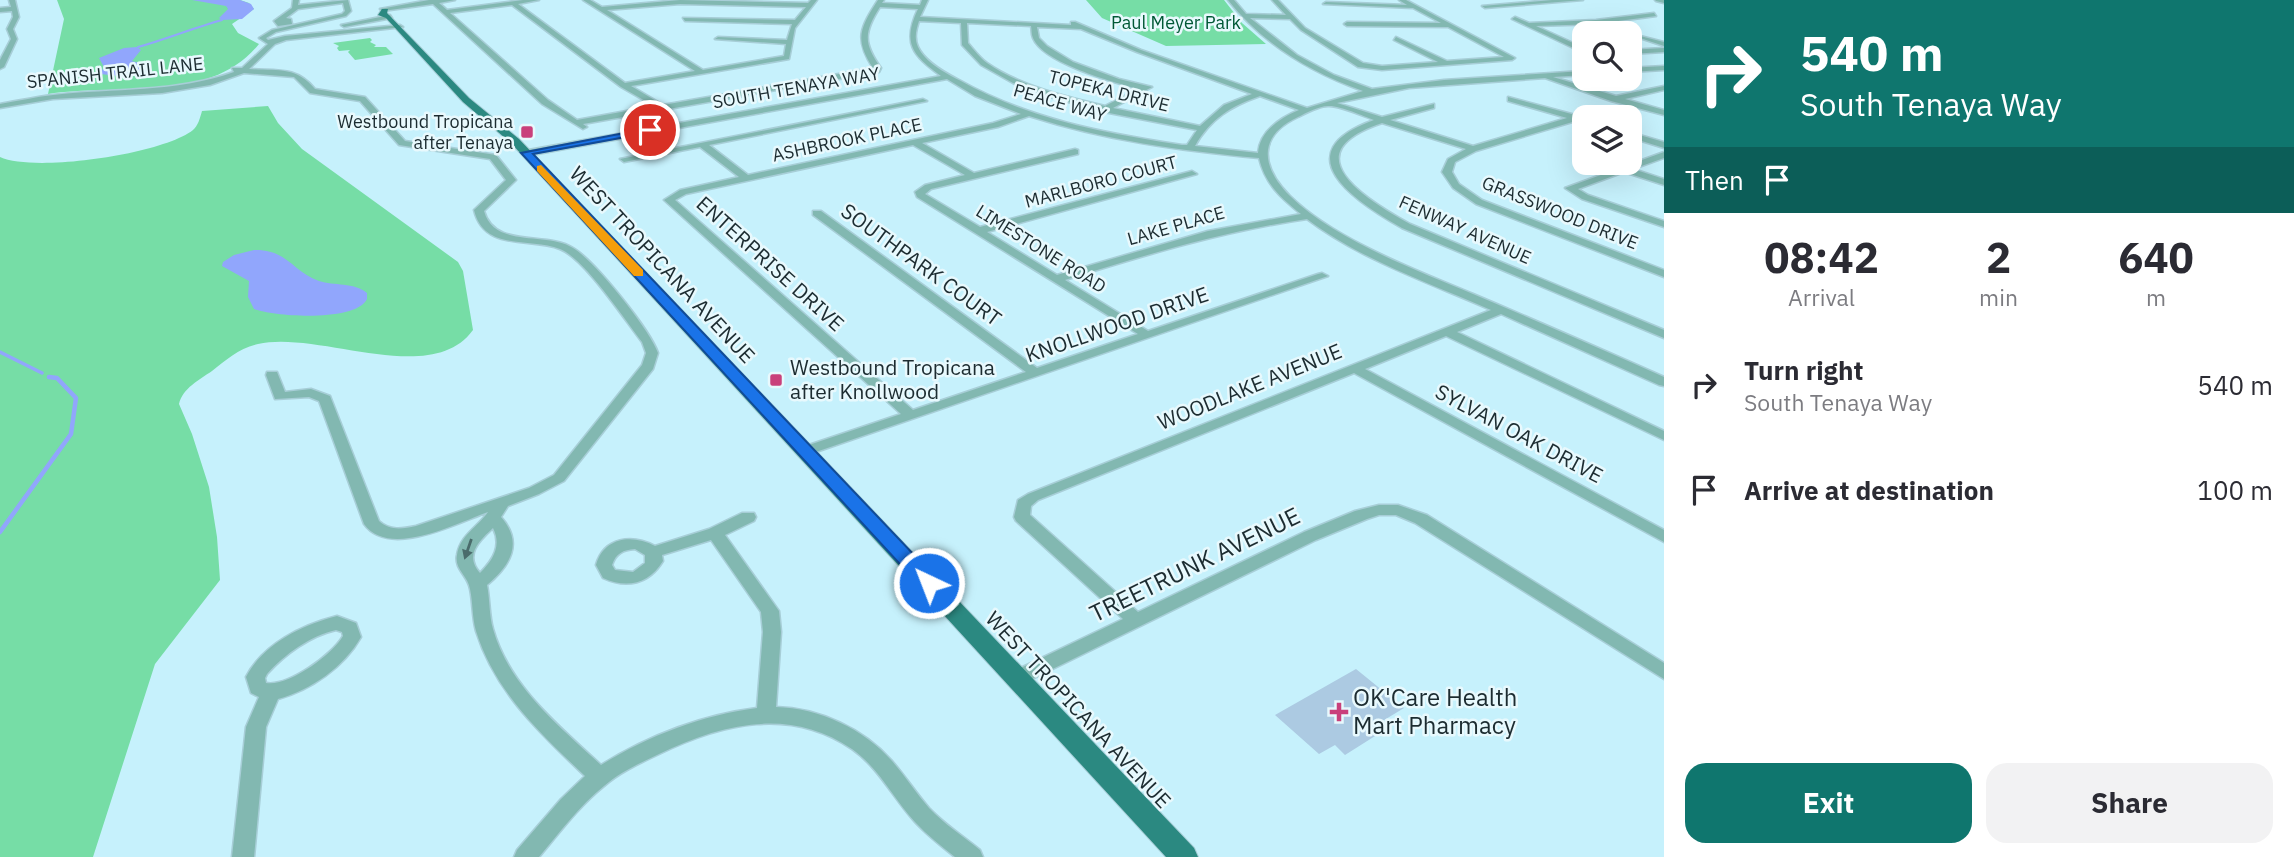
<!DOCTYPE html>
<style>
body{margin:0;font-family:"IBM Plex Sans",sans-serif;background:#f2f2f3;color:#2b2b33;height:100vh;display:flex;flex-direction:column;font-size:26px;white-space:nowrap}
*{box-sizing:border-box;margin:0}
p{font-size:23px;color:#7c7c81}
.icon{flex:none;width:38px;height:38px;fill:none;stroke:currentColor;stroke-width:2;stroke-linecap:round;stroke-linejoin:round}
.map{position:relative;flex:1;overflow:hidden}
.side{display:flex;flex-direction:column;background:#fff;width:630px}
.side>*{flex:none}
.top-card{background:#0f766e;color:#fff;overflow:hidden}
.fabs{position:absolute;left:1572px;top:21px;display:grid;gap:14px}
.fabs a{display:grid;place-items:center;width:70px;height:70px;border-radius:14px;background:#fff;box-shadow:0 7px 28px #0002;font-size:35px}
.pin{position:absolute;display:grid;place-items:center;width:60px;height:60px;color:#fff;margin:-30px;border:4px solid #fff;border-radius:50%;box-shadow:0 2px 7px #0007}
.me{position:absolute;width:77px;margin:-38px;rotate:317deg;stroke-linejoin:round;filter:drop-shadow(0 0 5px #0008)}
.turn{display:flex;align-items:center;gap:24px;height:147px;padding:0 21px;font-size:32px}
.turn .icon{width:91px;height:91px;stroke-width:2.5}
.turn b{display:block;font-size:49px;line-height:60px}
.then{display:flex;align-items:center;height:66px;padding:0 21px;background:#0003;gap:14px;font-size:26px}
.eta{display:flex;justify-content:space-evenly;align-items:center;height:119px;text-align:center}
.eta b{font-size:42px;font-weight:800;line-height:49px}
.action{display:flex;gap:14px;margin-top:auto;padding:14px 21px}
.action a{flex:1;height:80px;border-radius:21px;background:#0f766e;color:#fff;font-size:28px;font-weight:800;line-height:80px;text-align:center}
.action a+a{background:#f2f2f3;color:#2b2b33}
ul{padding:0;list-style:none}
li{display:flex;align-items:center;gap:21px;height:105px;padding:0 21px}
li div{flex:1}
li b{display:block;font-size:26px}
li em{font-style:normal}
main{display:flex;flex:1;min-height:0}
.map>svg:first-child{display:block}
</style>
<main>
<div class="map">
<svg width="1664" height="857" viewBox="0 0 1664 857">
<rect width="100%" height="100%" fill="#c6f1fc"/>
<!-- green -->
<path fill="#76dda6" d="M57,0H240L249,3L254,9L232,24L238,33L259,44C210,105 117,83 48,94L64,19Z
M1086,0H1224L1242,23L1266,44L1166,46L1102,18Z
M370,38L372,40L370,42L376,45L374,47H386L393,54L355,60L348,52L350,50L339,51L337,48L339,46L333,43Z
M268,106L278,123L302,149L458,262L463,271L473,330C431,388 319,330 258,344C239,348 226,360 212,371C199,380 183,388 179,404L192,434L209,487L217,537L220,580L155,664L93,857H0V157C35,173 163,154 193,130C198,126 200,118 202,111Z"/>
<!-- water -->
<path fill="#91a6fc" d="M192,0H240L251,4L254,9L242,19L222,20L219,18L228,9L226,6Z
M137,47L141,50L132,61L150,66L149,70L119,76L100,74L104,67L99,58L124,48Z
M254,250C287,249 293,272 319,281C334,286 354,282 367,293V299C356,322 276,317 254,309L248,297L249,281L222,266L223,262L234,255Z"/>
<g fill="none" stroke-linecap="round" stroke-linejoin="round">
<!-- stream-far2 -->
<path stroke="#91a6fc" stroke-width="2" d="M138,47C167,39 193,28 222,20"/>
<!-- stream-far1 -->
<path stroke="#91a6fc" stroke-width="3.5" d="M0,352L42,373"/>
<!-- stream -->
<path stroke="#91a6fc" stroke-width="4.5" d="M0,532L71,434L76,398L57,378L49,377"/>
</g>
<!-- building -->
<path fill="#accae2" d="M1356,669L1404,708L1376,725L1383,731L1345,755L1335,745L1319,754L1275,715Z"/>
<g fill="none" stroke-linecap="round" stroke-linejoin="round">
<!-- minor casing -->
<g stroke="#a7ced7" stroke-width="3">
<path id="minor" d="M9,0H15L19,17L13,29L17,39L4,67L0,69V60L11,39L7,29L13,17L12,11L0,12V8L11,7Z
M293,0H299L298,5L348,0L351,11L346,16L276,32L266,38L268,40L285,36L400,25L403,27L286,40L275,44L249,69C277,71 296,66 315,89L365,97L405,141L496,155L516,180L484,211C494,249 547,231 573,248C595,261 650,330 658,353L653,369L564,481L539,494L508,506L501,517C524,543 510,566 487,585C490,600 489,615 493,629C509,686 559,726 601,765C648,736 702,715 757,708L763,632L761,612L711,540L662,555L663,561C649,584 627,589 603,578L596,565C604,537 632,534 655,546L709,529L742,513H754L756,517L754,521L725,535L779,611L781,632L776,707C819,708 864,729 892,761C905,776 916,793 929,808C944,824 963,836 980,850L983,857H955C941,846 927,835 915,822C893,798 879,768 852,749C790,707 723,723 659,754C640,763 620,772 604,786C579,806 560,832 539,857H514L517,850L561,799L585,776C541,734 495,692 476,631C472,617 473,603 470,589C468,576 454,569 457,555C460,535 478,527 488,512C457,523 389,559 364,524L319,401L309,397L275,399L266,375L267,372H277L285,392L311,389L330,396L379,521C390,531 402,529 416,526L529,488L554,475L642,365L646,353L642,342C624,319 585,259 560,249C530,237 484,252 474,210L506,180L490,159L399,145L360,101L310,93L294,77L244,73L210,85L162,93L53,99L0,108V104C18,101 35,97 53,95C114,88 175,93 234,72L232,68H242L268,44L259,38L272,30L342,14L345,11L343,3L298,9L286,18L291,19L292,24L278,26L274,21L292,8ZM493,528C502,546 493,560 480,573C464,555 479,541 493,528ZM635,549L645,555V563L633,572L615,570L612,565C616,553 623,550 635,549Z
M429,0H455L439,3L447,10L523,0H539L518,4L625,83L695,71L583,0H590L602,7L680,0L808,3L811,0H817L795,28L789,59L631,86L663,105L873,68C854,39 860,28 878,0H884L882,3L920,5L922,0H928L920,17L1071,25V22H1075L1141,50L1307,108L1363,91C1310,72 1263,44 1228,0H1234L1246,14L1286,15L1272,0H1278L1305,28L1363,63L1382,66L1438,62L1394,40L1396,37L1447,61L1504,57L1448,27L1347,26L1344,24L1347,22L1441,23L1413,8L1323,4L1326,2L1407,5L1399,0H1406L1515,58L1512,60L1382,70L1358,67L1301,30L1290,19L1250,18L1297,55L1334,75L1372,89L1444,80L1584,71V75L1553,77L1616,96L1664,86V90L1625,99L1664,110V115L1611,101L1545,78L1409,88L1337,103L1382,117L1434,104V108L1390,120L1473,146L1567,118L1508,101V97L1579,116V120L1476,151L1455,162L1452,172L1459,184L1482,200L1664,270V277L1476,204L1453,188L1442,172L1448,159L1466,149L1382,123C1292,153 1363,198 1410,224L1664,330V338L1402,228C1354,201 1283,153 1374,120C1363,116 1339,105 1328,106C1319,106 1306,113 1298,117C1257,136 1261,167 1290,196C1335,240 1416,270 1473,294C1537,321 1601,349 1664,377V386L1659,385L1501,314L1457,332L1664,431V440L1446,336L1365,369L1664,530V542L1354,373L1038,500L1031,506L1030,515L1138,612L1304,532L1355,511L1379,505H1398L1427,515L1664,663V679L1415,523L1396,515H1379L1367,519L1316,540L1024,683L1017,685L1010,683L1008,678L1010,673L1123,619L1016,521L1014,517L1018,500L1028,494L1491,310C1430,283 1361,260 1307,219C1224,231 1145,255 1065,280L1148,331L1318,274L1322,273L1328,276L810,454H800L798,451L800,448L901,414L664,200L680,190L739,177L700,147L624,162L620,159L923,99L927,101L709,145L748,175L993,123L1021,114L975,96L947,79L526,156L522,153L523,151L941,76C912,55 902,43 918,9L880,7C864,32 863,43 881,68L879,72L583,124L587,127L583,129L542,104L433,4L383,11L380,9ZM680,4L806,7L795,20L683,18L685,21L792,24L787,40L718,37L715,39L786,44L784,56L703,70L607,10ZM512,5L621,87L654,106L577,120L548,100L450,13ZM919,21L961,23L962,45L981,65L1013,83L1054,98L1104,112L1197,130L1187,145H1182C1104,133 1028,119 959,80C945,73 925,62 918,47C914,38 916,30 919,21ZM967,23L1031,26C1032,30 1031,34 1033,38C1043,63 1113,82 1138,89L1105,106C1066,97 1020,86 987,63C980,58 974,50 968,43ZM1037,27L1081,29L1137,52L1252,94L1224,105L1200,126L1113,108L1152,87L1119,79L1073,62L1047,46L1039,38ZM1260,96L1299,110C1280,118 1260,131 1258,153L1195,146C1210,119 1231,106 1260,96ZM1029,116C1104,140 1181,151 1259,158C1265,184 1281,198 1301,214L1208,231L1057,275L987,232L1197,174L1192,171L980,227L925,194L931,189L1078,154V150L1075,149L974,173L922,143L998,127ZM913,145L965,175L925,185L915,192L917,197L1138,334L1037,368L821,211H813V215L1026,372L913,410L675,200L686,194Z
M1552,0H1583L1485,8L1482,6Z
M1655,0H1664V3L1656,1Z
M1654,13L1656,16L1596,24L1536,26L1584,48V53L1512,19L1515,17L1529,23L1596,20Z
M390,15L392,18L344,27L341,25Z
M1640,36L1664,42V46L1640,38Z
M1664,48V52L1629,54V50Z
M1664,66V70L1629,72V68Z
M1629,132L1664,142V148L1629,137Z
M1664,152V158L1633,169L1664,179V185L1624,172L1578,189L1588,195L1664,221V227L1582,199L1565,188Z
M337,616L356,623L361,637C344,667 311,690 278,699L266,727L254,857H232L246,727L259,697L251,693L246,677C263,644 302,625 337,616ZM336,630L342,632L343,636C332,655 288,687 266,683L265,678L267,674C285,654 310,636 336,630Z"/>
</g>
<!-- major casing -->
<g stroke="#a7ced7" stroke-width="2">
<path id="major" d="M382,9H388L387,13L469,98L519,139L1194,848L1198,857H1166L511,143L463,102L386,18L378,15Z"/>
</g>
<!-- minor -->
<use href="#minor" fill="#82b8b1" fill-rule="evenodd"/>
<!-- major -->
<use href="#major" fill="#2b8981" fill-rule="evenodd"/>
</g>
<!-- one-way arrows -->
<defs><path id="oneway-solid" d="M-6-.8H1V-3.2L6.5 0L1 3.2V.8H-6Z" transform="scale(1.75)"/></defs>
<use fill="#4a6b6b" href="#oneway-solid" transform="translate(468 549) rotate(109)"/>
<!-- route -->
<path fill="#1a73e8" stroke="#114b97" stroke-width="2" d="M650,128L655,130L653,132L533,154L936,578L939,583L936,588H922L521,153Z"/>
<!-- slow -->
<path fill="#f59e0b" d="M541,165L643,270V276H634L537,171V166Z"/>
<!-- markers -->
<g fill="#c9407b" stroke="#e8f9fd" stroke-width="2.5">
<rect x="520" y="125" width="14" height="14" rx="3.5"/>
<rect x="769" y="373" width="14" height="14" rx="3.5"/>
<path d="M1335.5 701.5h7v7h7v7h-7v7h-7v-7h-7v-7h7z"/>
</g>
<g text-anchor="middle" stroke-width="5" stroke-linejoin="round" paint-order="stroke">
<!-- far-park labels -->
<g font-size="18" fill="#005835" stroke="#e8f9fd">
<text x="1176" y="29">Paul Meyer Park</text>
</g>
<!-- far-street labels -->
<g font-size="18" fill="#1c2c31" stroke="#e8f9fd">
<text transform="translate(115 73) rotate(-6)" y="6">SPANISH TRAIL LANE</text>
<text transform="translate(796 88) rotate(-10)" y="6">SOUTH TENAYA WAY</text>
<text transform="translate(1109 91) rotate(14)" y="6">TOPEKA DRIVE</text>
<text transform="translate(1060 103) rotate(16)" y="6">PEACE WAY</text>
<text transform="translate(847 140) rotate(-12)" y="6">ASHBROOK PLACE</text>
<text transform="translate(1101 182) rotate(-15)" y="6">MARLBORO COURT</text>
<text transform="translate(1560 213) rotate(22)" y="6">GRASSWOOD DRIVE</text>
<text transform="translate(1176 226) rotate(-16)" y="6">LAKE PLACE</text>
<text transform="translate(1465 230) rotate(24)" y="6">FENWAY AVENUE</text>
<text transform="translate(1041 249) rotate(32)" y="6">LIMESTONE ROAD</text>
</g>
<!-- far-poi labels -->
<g font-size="18" fill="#1c2c31" stroke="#e8f9fd" text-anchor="end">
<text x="513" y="128">Westbound Tropicana<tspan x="513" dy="21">after Tenaya</tspan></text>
</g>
<!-- street labels -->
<g font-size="21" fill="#1c2c31" stroke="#e8f9fd">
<text transform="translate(770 264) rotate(42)" y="7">ENTERPRISE DRIVE</text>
<text transform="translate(662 265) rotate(47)" y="7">WEST TROPICANA AVENUE</text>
<text transform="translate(921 265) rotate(36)" y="7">SOUTHPARK COURT</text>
<text transform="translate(1117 325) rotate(-19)" y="7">KNOLLWOOD DRIVE</text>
<text transform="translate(1250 387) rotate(-22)" y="7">WOODLAKE AVENUE</text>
<text transform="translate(1519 434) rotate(28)" y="7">SYLVAN OAK DRIVE</text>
<text transform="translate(1078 710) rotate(47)" y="7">WEST TROPICANA AVENUE</text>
</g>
<!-- poi labels -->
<g font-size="21" fill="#1c2c31" stroke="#e8f9fd" text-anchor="start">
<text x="790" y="375">Westbound Tropicana<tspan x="790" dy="24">after Knollwood</tspan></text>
</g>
<!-- near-street labels -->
<g font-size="24" fill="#1c2c31" stroke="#e8f9fd">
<text transform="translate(1195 565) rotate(-26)" y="8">TREETRUNK AVENUE</text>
</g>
<!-- near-poi labels -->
<g font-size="24" fill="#1c2c31" stroke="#e8f9fd" text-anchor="start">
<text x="1353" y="706">OK'Care Health<tspan x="1353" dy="28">Mart Pharmacy</tspan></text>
</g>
</g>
</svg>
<div class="fabs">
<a><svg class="icon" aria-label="search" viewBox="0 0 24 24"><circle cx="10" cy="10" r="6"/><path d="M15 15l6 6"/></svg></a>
<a><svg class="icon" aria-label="layers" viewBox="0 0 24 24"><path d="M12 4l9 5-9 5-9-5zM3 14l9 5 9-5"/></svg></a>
</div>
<div class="pin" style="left:650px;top:130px;background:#d93025"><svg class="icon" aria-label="arrive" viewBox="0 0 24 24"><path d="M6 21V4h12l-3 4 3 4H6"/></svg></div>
<svg class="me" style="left:929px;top:583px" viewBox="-20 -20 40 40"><circle r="17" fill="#1a73e8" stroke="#fff" stroke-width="3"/><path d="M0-11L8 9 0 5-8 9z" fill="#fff"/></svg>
</div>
<section class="side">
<div class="top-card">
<div class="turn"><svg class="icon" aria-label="right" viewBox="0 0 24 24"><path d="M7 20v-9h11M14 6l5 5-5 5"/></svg><div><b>540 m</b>South Tenaya Way</div></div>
<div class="then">Then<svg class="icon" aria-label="arrive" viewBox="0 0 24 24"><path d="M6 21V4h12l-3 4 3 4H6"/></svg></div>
</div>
<div class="eta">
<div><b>08:42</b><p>Arrival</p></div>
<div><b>2</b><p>min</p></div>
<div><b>640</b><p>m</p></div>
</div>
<ul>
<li><svg class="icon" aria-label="right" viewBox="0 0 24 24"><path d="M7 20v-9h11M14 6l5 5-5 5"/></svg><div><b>Turn right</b><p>South Tenaya Way</p></div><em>540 m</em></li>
<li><svg class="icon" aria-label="arrive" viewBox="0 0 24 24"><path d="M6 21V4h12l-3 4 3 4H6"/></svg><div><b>Arrive at destination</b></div><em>100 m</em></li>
</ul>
<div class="action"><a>Exit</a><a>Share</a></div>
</section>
</main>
